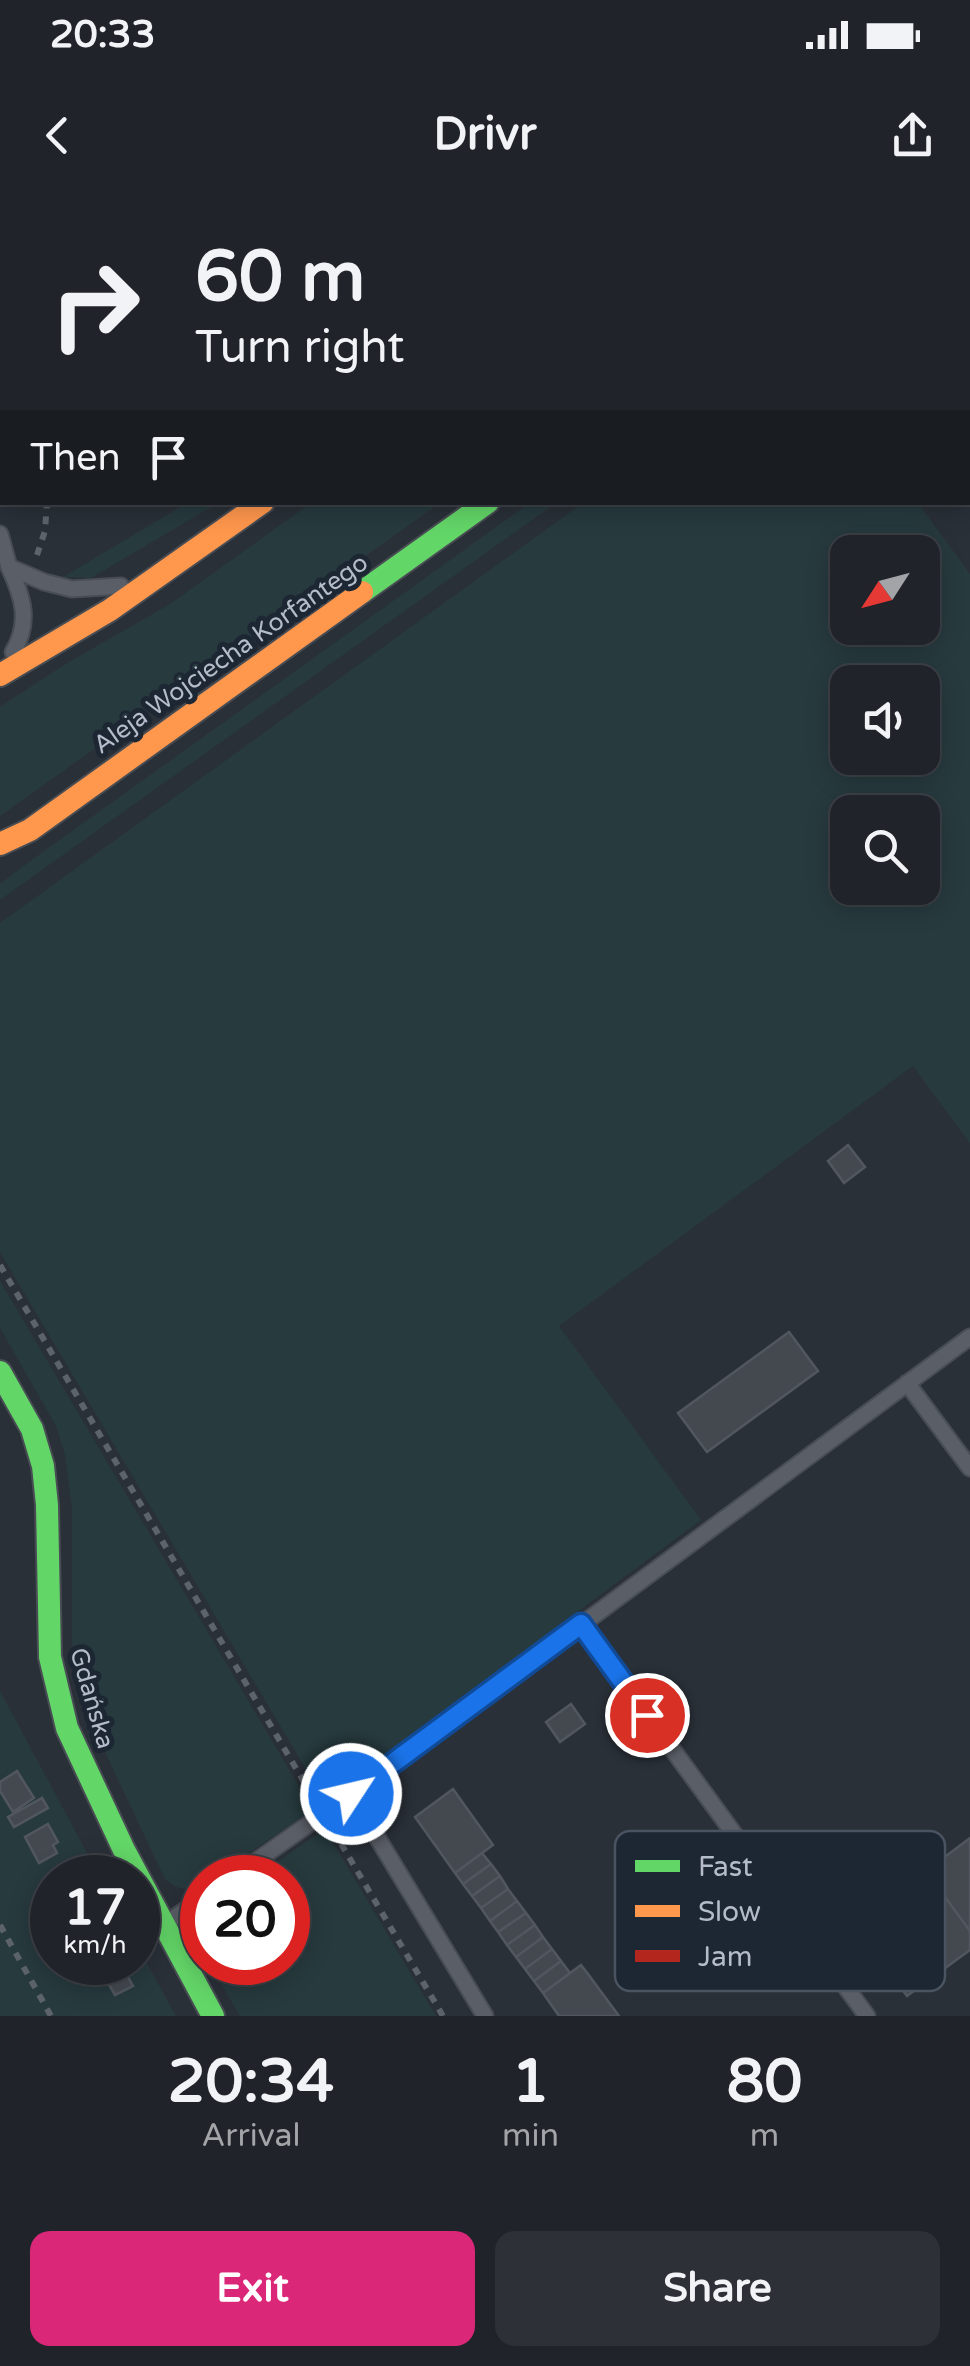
<!DOCTYPE html>
<meta charset="utf-8">
<style>
body{margin:0;font-family:"Varela Round",sans-serif;background:#2d3036;color:#f1f3f6;height:100vh;display:flex;flex-direction:column;font-size:38px;white-space:nowrap}
*{box-sizing:border-box;margin:0}
p{font-size:32px;color:#a2a4a8}
.icon{flex:none;width:55px;height:55px;fill:none;stroke:currentColor;stroke-width:2;stroke-linecap:round;stroke-linejoin:round}
.map{position:relative;height:1816px;overflow:hidden}
.details{display:flex;flex-direction:column;background:#20242a;flex:1}
.details>*{flex:none}
.banner{position:absolute;left:0px;top:0px;width:970px;height:305px;box-shadow:0 5px 25px #0003,0 0 0 2px #3d4147;background:#20242a;color:#f1f3f6;overflow:hidden}
.needle{width:65px;rotate:234deg}
.tools{position:absolute;left:830px;top:335px;display:grid;gap:20px}
.tools a{display:grid;place-items:center;width:110px;height:110px;border-radius:20px;background:#20242a;box-shadow:0 5px 25px #0003,0 0 0 2px #3d4147;font-size:50px}
.speed{position:absolute;left:30px;top:1655px;display:flex;gap:20px;font-size:50px;font-weight:700;text-align:center}
.speed>*{display:grid;place-content:center;width:130px;height:130px;border-radius:50%;background:#20242a;box-shadow:0 5px 25px #0003,0 0 0 2px #3d4147;line-height:1}
.speed small{font-size:25px;font-weight:400}
.speed .limit{border:15px solid #d22;background:#fff;color:#111}
.pin{position:absolute;display:grid;place-items:center;width:85px;height:85px;color:#fff;margin:-42px;border:5px solid #fff;border-radius:50%;box-shadow:0 2px 10px #0007}
.me{position:absolute;width:110px;margin:-55px;rotate:55deg;stroke-linejoin:round;filter:drop-shadow(0 0 8px #0008)}
.turn{display:flex;align-items:center;gap:35px;height:210px;padding:0 30px;font-size:45px}
.turn .icon{width:130px;height:130px;stroke-width:2.5}
.turn b{display:block;font-size:70px;line-height:85px}
.then{display:flex;align-items:center;height:95px;padding:0 30px;background:#0003;gap:20px;font-size:38px}
.eta{display:flex;justify-content:space-evenly;align-items:center;height:170px;text-align:center}
.eta b{font-size:60px;font-weight:700;line-height:70px}
.primary-button{display:flex;gap:20px;margin-top:auto;padding:20px 30px}
.primary-button a{flex:1;height:115px;border-radius:20px;background:#db2777;color:#fff;font-size:40px;font-weight:700;line-height:115px;text-align:center}
.primary-button a+a{background:#2d3036;color:#f1f3f6}
.status{display:flex;justify-content:space-between;align-items:center;height:70px;padding:0 50px;background:#20242a;direction:ltr}
.status svg{height:28px;fill:currentColor}
header{display:flex;justify-content:space-between;align-items:center;height:130px;padding:0 30px;background:#20242a;font-size:45px;font-weight:700}
.map>svg:first-child{display:block}
</style>
<div class="status"><b>20:33</b><svg viewBox="0 0 49 12"><path d="M0 12V9h3v3zM5 12V6h3v6zM10 12V3h3v9zM15 12V0h3v12zM26 1h20v11H26zM47 4h2v5h-2z"/></svg></div>
<header><svg class="icon" aria-label="back" viewBox="0 0 24 24"><path d="M15 5l-7 7 7 7"/></svg>Drivr<svg class="icon" aria-label="share" viewBox="0 0 24 24"><path d="M12 15V3M7 8l5-5 5 5M5 13v7h14v-7"/></svg></header>
<div class="map">
<svg width="970" height="1816" viewBox="0 0 970 1816">
<rect width="100%" height="100%" fill="#2a3038"/>
<!-- green -->
<path fill="#273a3e" fill-rule="evenodd" d="M531,302L556,303L0,700V684L22,667Z
M187,303H218L91,378L63,377Z
M311,303H440L0,616V507L62,466L170,404Z
M583,303H918L970,374V943L913,866L559,1126L701,1320L324,1600L0,1052V723ZM848,352H922V428H848ZM848,482H922V558H848ZM848,612H922V688H848Z
M0,1081L313,1610L213,1677L202,1678V1684C188,1692 178,1690 165,1679L87,1514L72,1441V1309L65,1255L56,1226L0,1128Z
M0,1491L100,1677L52,1678V1762H138V1747L176,1816H0Z
M325,1629L436,1816H240L209,1763L288,1762V1678L255,1677Z"/>
<!-- building -->
<path fill="#444950" stroke="#52575f" stroke-width="2.5" d="M281,0H390L277,2Z
M848,945L865,967L844,983L828,961Z
M789,1132L818,1171L707,1252L678,1213Z
M571,1504L585,1524L560,1542L546,1522Z
M17,1571L34,1598L13,1612L0,1591V1582Z
M453,1589L493,1645L455,1673L415,1617Z
M42,1598L48,1608L14,1627L8,1617Z
M48,1624L58,1642L53,1645L57,1653L39,1663L25,1637Z
M970,1638V1731L926,1671Z
M482,1653L491,1664L463,1684L455,1673Z
M491,1664L500,1676L472,1696L463,1684Z
M926,1671L970,1731V1750L907,1796L853,1723Z
M500,1676L508,1689L481,1708L472,1696Z
M508,1689L517,1701L490,1721L481,1708Z
M517,1701L526,1713L498,1732L490,1721Z
M526,1713L535,1725L507,1745L498,1732Z
M535,1725L543,1737L516,1757L507,1745Z
M543,1737L552,1749L525,1769L516,1757Z
M552,1749L561,1761L534,1781L525,1769Z
M561,1761L570,1773L543,1793L534,1781Z
M581,1765L588,1774L619,1816H559L543,1793Z
M122,1766L133,1786L115,1795L104,1776Z"/>
<g fill="none" stroke-linecap="round" stroke-linejoin="round">
<!-- lane casing -->
<g stroke="#484c53" stroke-width="19">
<path id="lane" d="M968,292L970,295
M0,334L9,367
M13,452C31,422 23,397 9,367L44,382L72,389L121,386
M907,1183L970,1268
M581,1424L867,1816
M351,1594L485,1816
M232,1678L384,1571L970,1137
M167,1723L202,1698"/>
</g>
<!-- street casing -->
<g stroke="#484c53" stroke-width="36">
<path id="street" d="M90,2L94,0
M0,57H2"/>
</g>
<!-- fast casing -->
<g stroke="#484c53" stroke-width="26">
<path id="fast" d="M362,392L488,302
M0,1172L32,1229L43,1266L47,1305L50,1457L67,1528L124,1650L213,1816"/>
</g>
<!-- slow casing -->
<g stroke="#484c53" stroke-width="26">
<path id="slow" d="M909,2L912,0
M0,475L110,410L263,302
M0,644L30,630L362,392"/>
</g>
<!-- jam casing -->
<g stroke="#484c53" stroke-width="26">
<path id="jam" d="M683,2L686,0"/>
</g>
<!-- path -->
<path stroke="#5d636a" stroke-width="6" stroke-dasharray="8 8" stroke-linecap="butt" d="M160,2L164,0
M0,103L2,102
M0,132L2,137
M37,355L45,331L47,302
M0,1065L311,1594
M333,1630L443,1816
M0,1725L51,1816"/>
<!-- lane -->
<use href="#lane" stroke="#5a5e66" stroke-width="15"/>
<!-- street -->
<use href="#street" stroke="#5a5e66" stroke-width="32"/>
<!-- fast -->
<use href="#fast" stroke="#63d668" stroke-width="22"/>
<!-- slow -->
<use href="#slow" stroke="#ff974d" stroke-width="22"/>
<!-- jam -->
<use href="#jam" stroke="#b3261e" stroke-width="22"/>
</g>
<g fill="none" stroke-linecap="round" stroke-linejoin="round">
<!-- route casing -->
<g stroke="#114b97" stroke-width="25">
<path id="route" d="M351,1594L581,1424L647,1515"/>
</g>
<!-- route -->
<use href="#route" stroke="#1a73e8" stroke-width="18"/>
</g>
<g text-anchor="middle" stroke-width="10" stroke-linejoin="round" paint-order="stroke">
<!-- street labels -->
<g font-size="25" fill="#b4bcc9" stroke="#1d2633">
<text transform="translate(230 453) rotate(-35)" y="9">Aleja Wojciecha Korfantego</text>
<text transform="translate(93 1498) rotate(74)" y="9">Gdańska</text>
</g>
</g>
<!-- legend -->
<rect x="615" y="1631" width="330" height="160" rx="15" fill="#1d2633" stroke="#4a5360" stroke-width="2.5"/>
<rect x="635" y="1660" width="45" height="12" fill="#63d668"/>
<rect x="635" y="1705" width="45" height="12" fill="#ff974d"/>
<rect x="635" y="1750" width="45" height="12" fill="#b3261e"/>
<g font-size="28" fill="#b4bcc9">
<text x="698" y="1676">Fast</text>
<text x="698" y="1721">Slow</text>
<text x="698" y="1766">Jam</text>
</g>
</svg>
<div class="tools">
<a><svg class="needle" viewBox="-14 -14 28 28"><path d="M0-13l5 13h-10z" fill="#e53935"/><path d="M0 13l5-13h-10z" fill="#a2a4a8"/></svg></a>
<a><svg class="icon" aria-label="sound" viewBox="0 0 24 24"><path d="M4 9h4l5-4v14l-5-4H4zM17 9q2 3 0 6"/></svg></a>
<a><svg class="icon" aria-label="search" viewBox="0 0 24 24"><circle cx="10" cy="10" r="6"/><path d="M15 15l6 6"/></svg></a>
</div>
<div class="speed"><div>17<small>km/h</small></div><div class="limit">20</div></div>
<div class="pin" style="left:647px;top:1515px;background:#d93025"><svg class="icon" aria-label="arrive" viewBox="0 0 24 24"><path d="M6 21V4h12l-3 4 3 4H6"/></svg></div>
<svg class="me" style="left:351px;top:1594px" viewBox="-20 -20 40 40"><circle r="17" fill="#1a73e8" stroke="#fff" stroke-width="3"/><path d="M0-11L8 9 0 5-8 9z" fill="#fff"/></svg>
<div class="banner">
<div class="turn"><svg class="icon" aria-label="right" viewBox="0 0 24 24"><path d="M7 20v-9h11M14 6l5 5-5 5"/></svg><div><b>60 m</b>Turn right</div></div>
<div class="then">Then<svg class="icon" aria-label="arrive" viewBox="0 0 24 24"><path d="M6 21V4h12l-3 4 3 4H6"/></svg></div>
</div>
</div>
<section class="details">
<div class="eta">
<div><b>20:34</b><p>Arrival</p></div>
<div><b>1</b><p>min</p></div>
<div><b>80</b><p>m</p></div>
</div>
<div class="primary-button"><a>Exit</a><a>Share</a></div>
</section>
